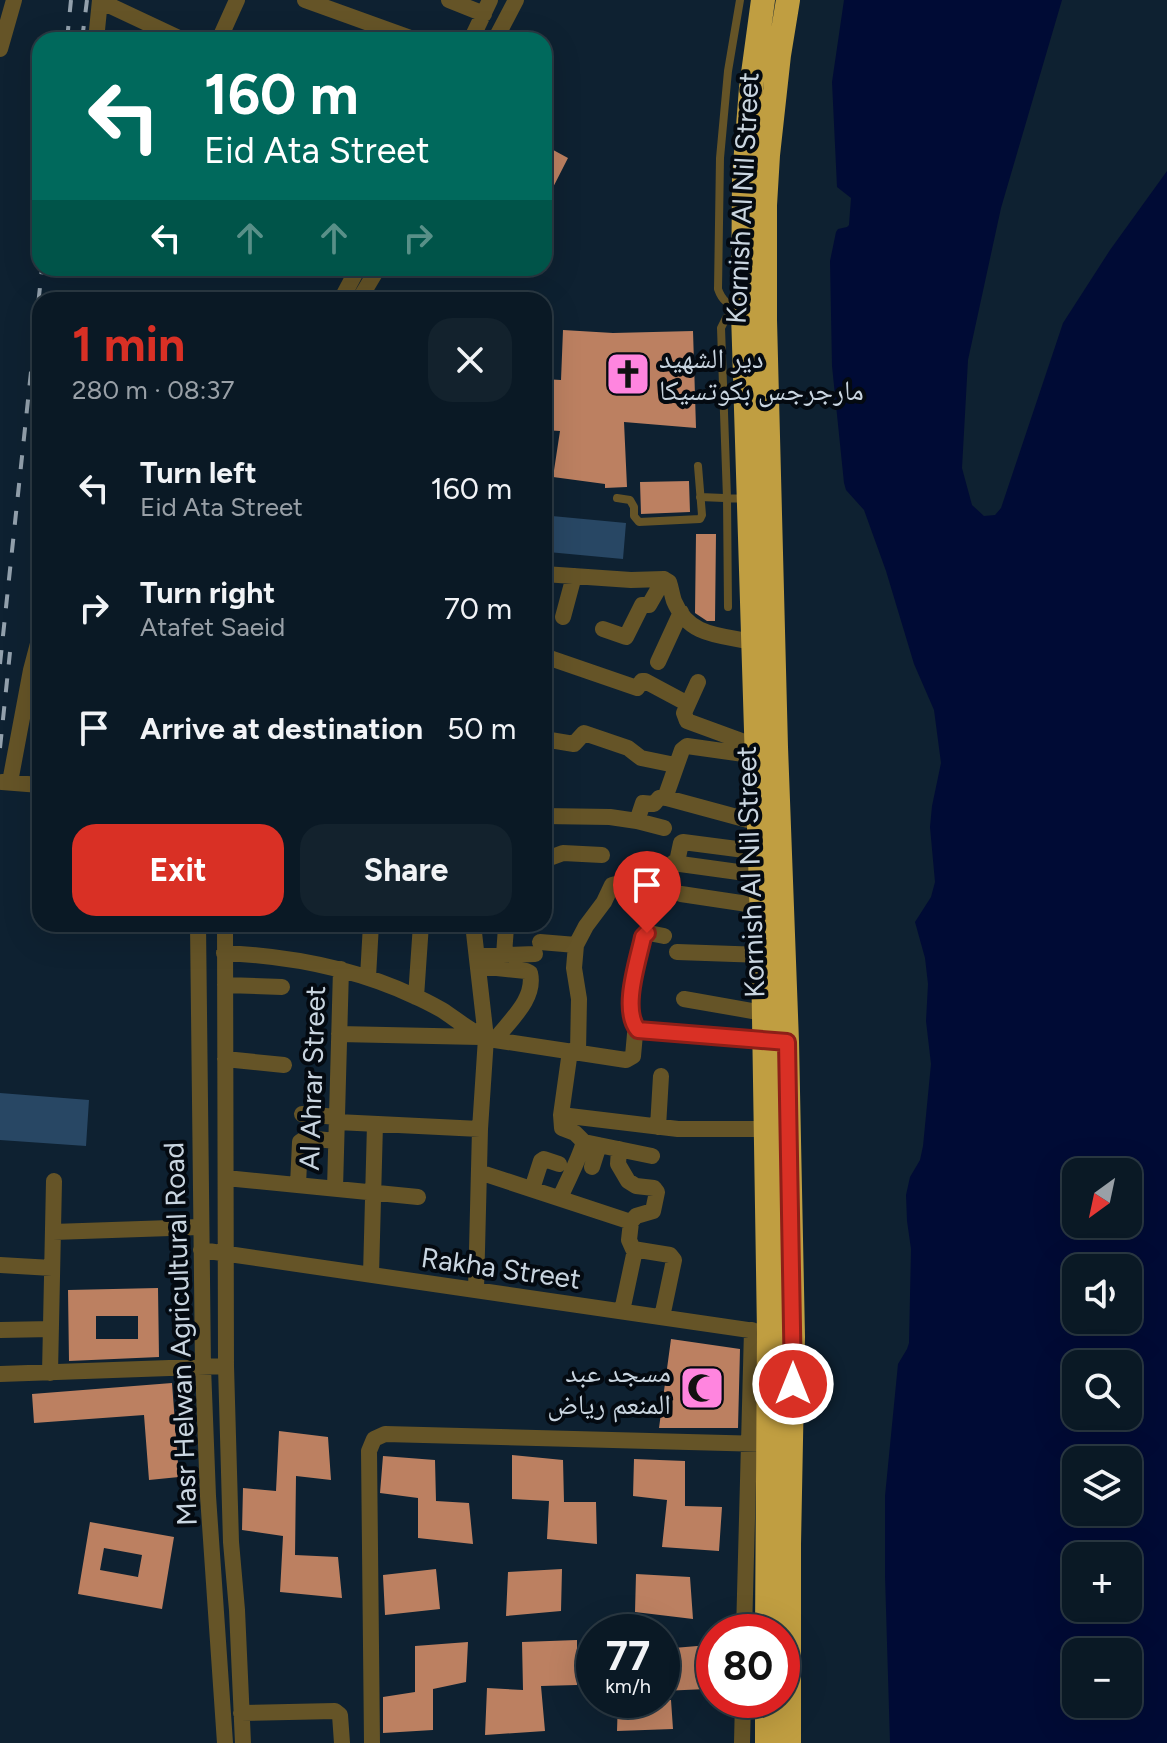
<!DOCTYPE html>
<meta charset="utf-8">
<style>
body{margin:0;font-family:Figtree,"Noto Naskh Arabic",sans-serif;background:#13222d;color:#f1f3f6;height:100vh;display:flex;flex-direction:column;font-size:30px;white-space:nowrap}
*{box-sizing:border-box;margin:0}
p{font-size:26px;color:#99a0a7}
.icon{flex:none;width:44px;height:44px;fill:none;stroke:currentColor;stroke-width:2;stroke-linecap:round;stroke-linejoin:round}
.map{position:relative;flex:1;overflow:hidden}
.details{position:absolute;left:32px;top:292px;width:520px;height:640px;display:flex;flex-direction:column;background:#0a1925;border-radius:24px;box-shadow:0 8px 32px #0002,0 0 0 2px #2a3842}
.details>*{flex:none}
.guide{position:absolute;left:32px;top:32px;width:520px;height:244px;border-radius:24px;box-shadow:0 8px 32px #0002,0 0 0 2px #2a3842;background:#00695c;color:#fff;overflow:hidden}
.needle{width:52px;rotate:213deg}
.controls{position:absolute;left:1062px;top:1158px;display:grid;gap:16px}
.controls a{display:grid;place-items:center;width:80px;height:80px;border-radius:16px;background:#0a1925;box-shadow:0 8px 32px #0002,0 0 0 2px #2a3842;font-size:40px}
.speed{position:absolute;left:576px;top:1614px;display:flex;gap:16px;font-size:40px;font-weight:700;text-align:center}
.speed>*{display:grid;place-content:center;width:104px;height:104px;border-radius:50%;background:#0a1925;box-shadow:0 8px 32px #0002,0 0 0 2px #2a3842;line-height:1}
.speed small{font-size:20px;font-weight:400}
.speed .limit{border:12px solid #d22;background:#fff;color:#111}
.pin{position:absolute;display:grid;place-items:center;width:68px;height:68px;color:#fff;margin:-82px -34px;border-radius:50% 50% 50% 0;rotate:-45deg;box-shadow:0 0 8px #0007}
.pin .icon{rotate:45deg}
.me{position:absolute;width:88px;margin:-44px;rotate:0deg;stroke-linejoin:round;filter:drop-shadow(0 0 6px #0008)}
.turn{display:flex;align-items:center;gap:28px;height:168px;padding:0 40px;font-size:36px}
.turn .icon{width:104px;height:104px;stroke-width:2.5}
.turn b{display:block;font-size:56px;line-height:68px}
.lanes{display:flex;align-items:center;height:76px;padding:0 40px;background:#0003;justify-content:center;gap:40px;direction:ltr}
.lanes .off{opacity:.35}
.round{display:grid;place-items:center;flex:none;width:84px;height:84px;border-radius:24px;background:#13222d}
.headline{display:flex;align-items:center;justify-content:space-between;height:136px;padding:0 40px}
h1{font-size:48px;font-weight:700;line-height:60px;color:#d93025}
.cta{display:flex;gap:16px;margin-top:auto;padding:16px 40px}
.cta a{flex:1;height:92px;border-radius:24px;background:#d93025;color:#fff;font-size:32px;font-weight:700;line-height:92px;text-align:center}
.cta a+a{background:#13222d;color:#f1f3f6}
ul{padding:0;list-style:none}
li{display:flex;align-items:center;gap:24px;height:120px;padding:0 40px}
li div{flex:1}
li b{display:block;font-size:30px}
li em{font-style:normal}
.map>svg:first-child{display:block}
</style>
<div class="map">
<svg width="1167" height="1743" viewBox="0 0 1167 1743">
<rect width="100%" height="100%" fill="#0e2131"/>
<!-- pitch -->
<path fill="#284764" d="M552,516L626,523L623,559L548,552Z
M0,1093L89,1100L86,1146L0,1140Z"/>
<!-- water -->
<path fill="#000b35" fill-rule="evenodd" d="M844,0H1062L1001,208L968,360L962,468L972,505L984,516L995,515L1001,508L1063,323L1110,250L1167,171V1743H890L885,1576V1496L898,1364L907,1349L909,1343L911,1249L907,1221L906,1195L910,1177L920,1160L923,1146L931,1064L926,1021L928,984L925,958L915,922L931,897L935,882L930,827L932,806L941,763L934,710L914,664L886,571L864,510L846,490L844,483L832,366L830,261L836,232L838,229L847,227L849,225L851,198L837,187L832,82ZM1128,1172V1224H1076V1172ZM1128,1268V1320H1076V1268ZM1128,1364V1416H1076V1364ZM1076,1460H1128V1512H1076ZM1128,1556V1608H1076V1556ZM1128,1652V1704H1076V1652Z"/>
<!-- building -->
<path fill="#bc8061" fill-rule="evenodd" d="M544,145L568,158L544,205Z
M563,330L613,333L693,331L696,428L624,422L627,487L605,488V484L553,477L560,431L544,430V379L561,380Z
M689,481L690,512L641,514L640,482Z
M696,534H716L715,621H707L695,613Z
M158,1288L159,1357L69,1361L68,1290ZM96,1316H138V1339H96Z
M671,1339L740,1349L738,1428H659Z
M172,1383L179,1477L149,1480L144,1415L34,1423L32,1394Z
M279,1431L328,1437L331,1480L296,1476L295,1555L338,1557L342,1598L280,1592L283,1536L242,1530L243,1488L276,1491Z
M512,1455L563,1460L564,1502H596L597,1544L547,1539L549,1501L512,1499Z
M383,1456L435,1460L436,1501L469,1503L473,1544L418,1538V1498L380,1493Z
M634,1459L685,1461V1506L722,1507L719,1551L662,1547L667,1500L633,1496Z
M90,1522L174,1537L162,1609L78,1594ZM104,1548L142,1555L138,1577L100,1570Z
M436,1569L440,1609L385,1615L383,1575Z
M562,1569L561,1611L506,1616L508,1572Z
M636,1574L690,1577L693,1619L635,1612Z
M577,1640V1685L541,1686L545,1731L485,1735L487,1688L523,1690L522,1642Z
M468,1642L466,1682L433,1689V1730L383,1733V1697L415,1692V1646Z
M709,1645L707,1689L662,1691V1649Z
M618,1700H671L673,1729L617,1731Z"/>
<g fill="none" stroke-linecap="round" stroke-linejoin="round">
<!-- lane -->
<path stroke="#655427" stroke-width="8" d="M740,0L728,71L720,158L718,289C722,301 729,306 741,308
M700,497L748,499
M617,498L630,500L634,507V516L639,522L700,519L702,515L698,466
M728,607L727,498L721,328L726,318L738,313"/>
<!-- street -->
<path stroke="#655427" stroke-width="16" d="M305,0L416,40
M449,0L484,14
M100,1L183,40
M96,40L100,0
M219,40L237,0
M471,40L490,0
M495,40L516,0
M0,49L14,0
M341,300L358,268
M359,300L378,268
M544,574L631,580L664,579L669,582C671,588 672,595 674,601C689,637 720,635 753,642
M563,617L574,576
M603,629L626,637L642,605H649L664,579
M544,656L637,688L642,681H645L688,704
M658,662L681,612
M698,682L684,713L687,721L758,747
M544,739L574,744L584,733L628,748L641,758L675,765
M2,782L40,785
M10,782L31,670L40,636
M665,798L682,750L687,746L758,756
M544,816L610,817L637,821L664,828
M637,821L643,803L654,804L659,798L663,797L759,823
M544,860L563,853L602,855
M677,862L681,843L683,842L760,852
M681,894L761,906
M662,899L669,867L673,863L760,875
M198,924L203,1367L208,1496L225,1743
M225,924L226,1366L231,1542L237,1610L243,1743
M261,924H264
M382,924L397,925
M473,924L486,1038L480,1129L476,1290
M540,942L576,945
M677,952L763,955
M224,953C291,956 354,968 414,996C424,1000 433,1005 442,1010C459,1021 474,1035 495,1040L626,1060L633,1056L635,1034L638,1030L773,1042
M504,955L506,927L509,924
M477,956L535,954
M478,966L526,971L530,973C536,999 509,1021 495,1040
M368,977L371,924
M225,985L282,987
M416,997L421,924
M684,999L764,1013
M638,1030C621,1010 638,961 643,937L649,933L664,936
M339,1034L480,1037
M570,1051L561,1115L562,1128L575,1133L584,1142L652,1156
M578,1052L579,999L574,968L576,945L586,926L604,902L612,885L616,884L637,892
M225,1059L284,1065
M302,1114L337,1117
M561,1115L678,1129H766
M337,1122L480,1129
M658,1127L661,1076
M619,1149L618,1164L628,1181L636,1186L654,1188L657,1192L653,1211L636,1216L631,1222
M592,1167L599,1145
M479,1172L631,1222L629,1240L633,1249L670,1255L674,1260L662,1317
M226,1178L418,1197
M298,1185L300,1142L306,1138L336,1141
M335,1189L341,969
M532,1189L541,1161L544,1159L559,1164
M560,1198C568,1179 578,1162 584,1142
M53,1232L200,1227
M201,1250L776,1334
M0,1265L52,1268
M371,1275L375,1124
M622,1311L635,1250
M0,1330L51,1329
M50,1373L54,1181
M0,1374L226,1366
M744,1632L752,1330
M241,1713L335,1711L340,1715L342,1743
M372,1743L369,1451L374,1439L385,1434L768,1444
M742,1743L743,1700"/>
<!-- highway -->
<path stroke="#c09e41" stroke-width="24" d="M763,0L751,88L744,178L743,313L763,955L769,1333L767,1632
M788,0L779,55L768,155L765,205V320L776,747L787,1042L793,1337L789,1544V1743
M767,1743V1700"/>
<!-- rail -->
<path stroke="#93a1ad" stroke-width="4" stroke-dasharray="14 14" stroke-linecap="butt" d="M67,40L71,0
M82,40L87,0
M0,664L42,268
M0,748L10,652"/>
</g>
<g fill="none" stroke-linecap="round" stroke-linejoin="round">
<!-- route casing -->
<g stroke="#8d1f18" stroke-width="20">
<path id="route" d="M647,933L643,937C638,961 621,1010 638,1030L787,1042L793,1384"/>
</g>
<!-- route -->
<use href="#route" stroke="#d93025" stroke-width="14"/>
</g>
<!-- icons -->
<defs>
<g id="church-square" transform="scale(2.3)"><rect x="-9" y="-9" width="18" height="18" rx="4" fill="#ff85df" stroke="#040a11"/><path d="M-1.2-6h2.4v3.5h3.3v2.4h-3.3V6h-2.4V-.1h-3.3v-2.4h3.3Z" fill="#111"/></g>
<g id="mosque-square" transform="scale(2.3)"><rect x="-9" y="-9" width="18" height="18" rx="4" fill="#ff85df" stroke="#040a11"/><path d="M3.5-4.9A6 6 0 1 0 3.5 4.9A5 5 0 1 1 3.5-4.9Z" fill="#111"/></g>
</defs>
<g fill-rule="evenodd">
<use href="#church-square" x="628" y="374"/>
<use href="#mosque-square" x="702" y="1388"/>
</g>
<g text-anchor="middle" stroke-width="8" stroke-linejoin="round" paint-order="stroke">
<!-- street labels -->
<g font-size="28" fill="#c9d5e0" stroke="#040a11">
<text transform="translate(742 198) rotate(-87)" y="10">Kornish Al Nil Street</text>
<text transform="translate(750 872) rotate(-92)" y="10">Kornish Al Nil Street</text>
<text transform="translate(312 1078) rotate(-88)" y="10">Al Ahrar Street</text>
<text transform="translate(501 1268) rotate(8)" y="10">Rakha Street</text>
<text transform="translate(180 1334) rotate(-92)" y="10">Masr Helwan Agricultural Road</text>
</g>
<!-- poi labels -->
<g font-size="28" fill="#c9d5e0" stroke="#040a11" text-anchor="start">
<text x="659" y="368">دير الشهيد<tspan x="659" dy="32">مارجرجس بكوتسيكا</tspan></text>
<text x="671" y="1382" text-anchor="end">مسجد عبد<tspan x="671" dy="32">المنعم رياض</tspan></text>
</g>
</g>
</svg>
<div class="controls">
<a><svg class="needle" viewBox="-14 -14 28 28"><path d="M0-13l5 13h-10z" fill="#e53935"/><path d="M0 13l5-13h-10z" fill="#99a0a7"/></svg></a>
<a><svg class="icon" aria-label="sound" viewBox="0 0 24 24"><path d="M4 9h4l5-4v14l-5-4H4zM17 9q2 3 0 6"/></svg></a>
<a><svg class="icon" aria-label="search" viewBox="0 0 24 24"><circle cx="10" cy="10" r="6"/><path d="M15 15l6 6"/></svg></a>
<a><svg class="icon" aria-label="layers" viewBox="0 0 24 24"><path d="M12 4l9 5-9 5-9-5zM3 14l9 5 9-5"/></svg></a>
<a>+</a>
<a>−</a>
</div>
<div class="speed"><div>77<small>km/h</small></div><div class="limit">80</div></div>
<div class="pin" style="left:647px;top:933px;background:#d93025"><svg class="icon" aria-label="arrive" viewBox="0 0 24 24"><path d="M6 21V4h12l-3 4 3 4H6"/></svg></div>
<svg class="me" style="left:793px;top:1384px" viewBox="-20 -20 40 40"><circle r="17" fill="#d93025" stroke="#fff" stroke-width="3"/><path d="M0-11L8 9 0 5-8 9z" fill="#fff"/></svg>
<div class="guide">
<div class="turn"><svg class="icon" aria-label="left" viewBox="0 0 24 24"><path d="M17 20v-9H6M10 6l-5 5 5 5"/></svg><div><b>160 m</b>Eid Ata Street</div></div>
<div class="lanes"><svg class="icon" aria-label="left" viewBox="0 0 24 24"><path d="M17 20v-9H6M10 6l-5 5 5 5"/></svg><svg class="icon off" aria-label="ahead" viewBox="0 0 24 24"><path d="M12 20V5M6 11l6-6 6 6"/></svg><svg class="icon off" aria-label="ahead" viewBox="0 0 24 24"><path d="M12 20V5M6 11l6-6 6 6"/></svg><svg class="icon off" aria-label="right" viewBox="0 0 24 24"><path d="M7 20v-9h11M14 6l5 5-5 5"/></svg></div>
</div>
<section class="details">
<div class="headline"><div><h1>1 min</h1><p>280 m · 08:37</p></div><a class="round"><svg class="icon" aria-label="close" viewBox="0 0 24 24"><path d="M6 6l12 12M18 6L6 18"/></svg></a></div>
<ul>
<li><svg class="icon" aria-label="left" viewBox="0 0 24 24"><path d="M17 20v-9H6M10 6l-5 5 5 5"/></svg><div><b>Turn left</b><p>Eid Ata Street</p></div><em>160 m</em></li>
<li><svg class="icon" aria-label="right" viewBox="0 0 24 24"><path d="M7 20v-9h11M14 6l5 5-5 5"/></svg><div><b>Turn right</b><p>Atafet Saeid</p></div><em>70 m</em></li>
<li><svg class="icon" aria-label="arrive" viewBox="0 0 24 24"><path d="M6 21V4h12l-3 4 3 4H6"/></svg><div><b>Arrive at destination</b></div><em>50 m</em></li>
</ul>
<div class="cta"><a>Exit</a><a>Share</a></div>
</section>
</div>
